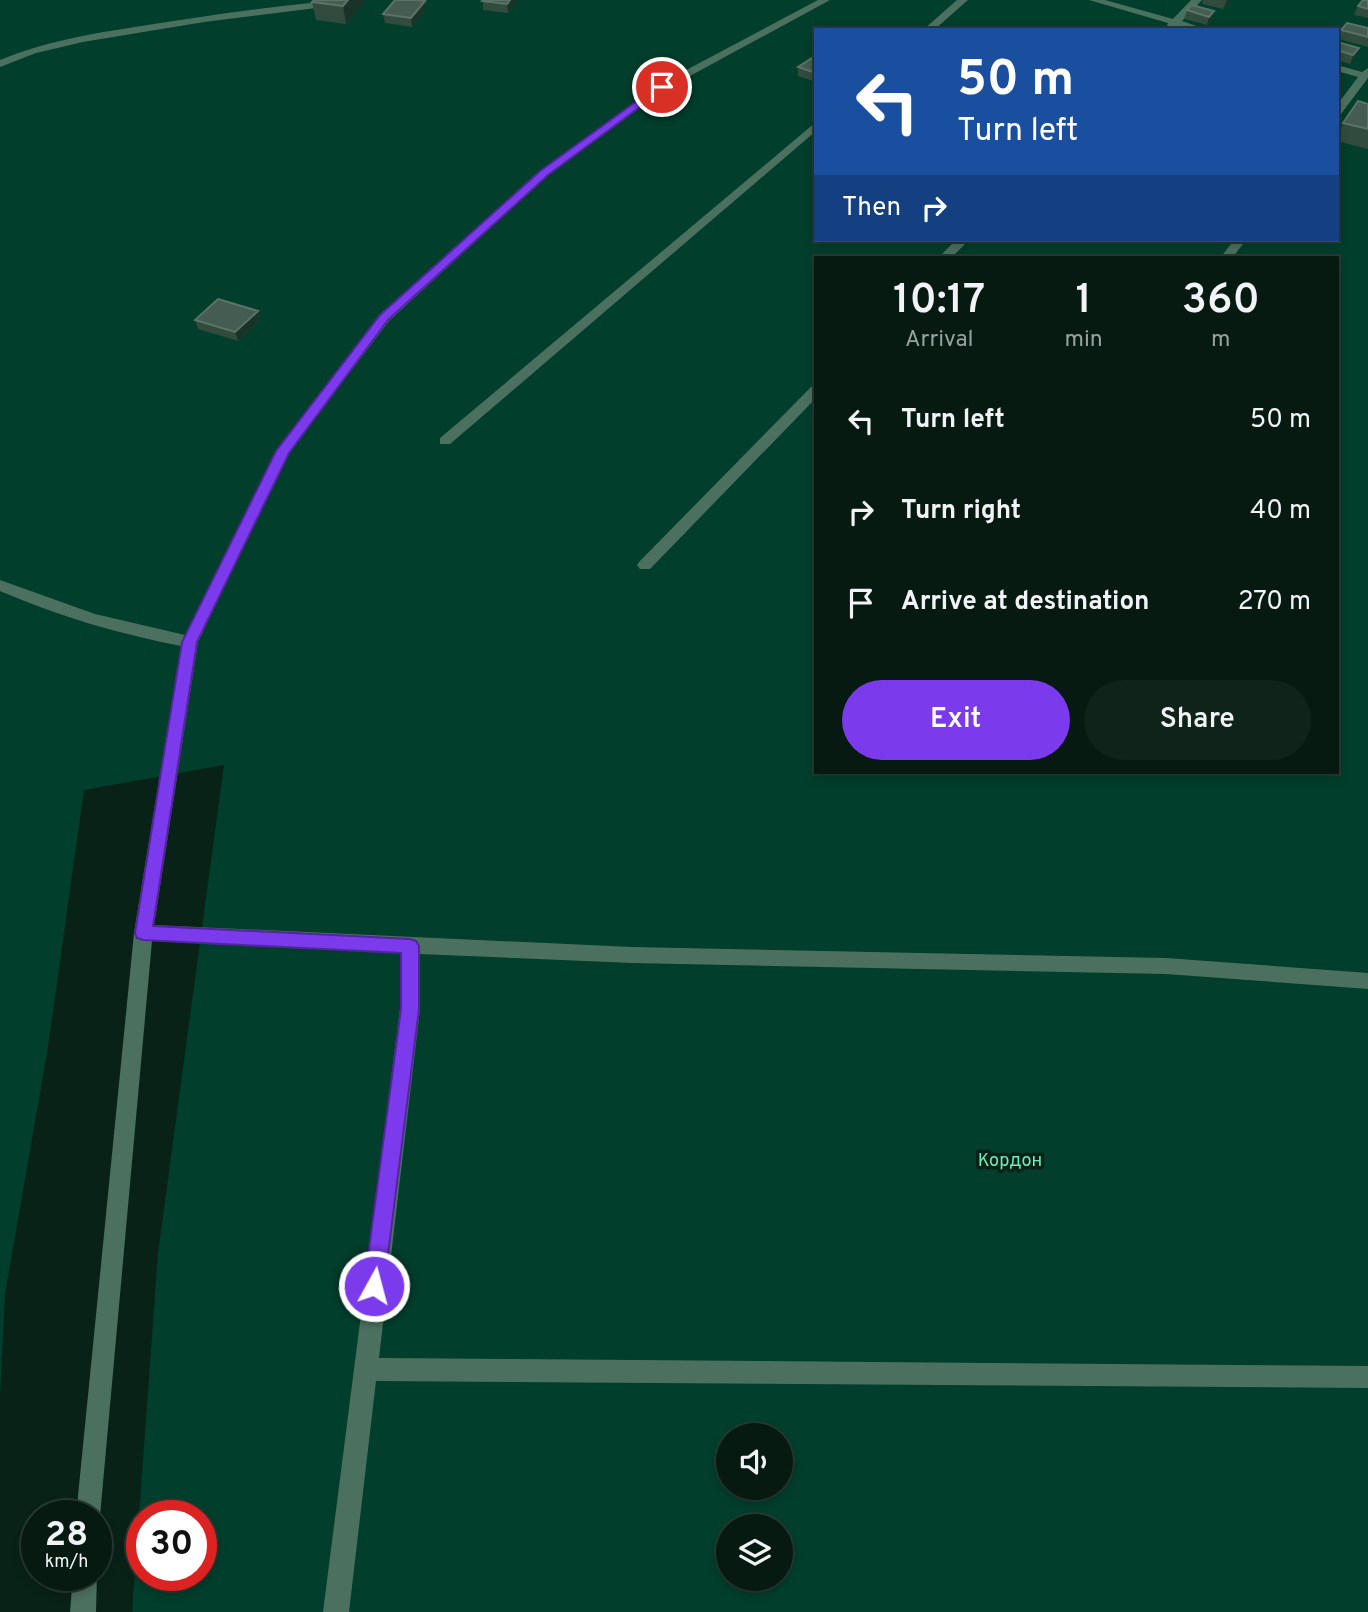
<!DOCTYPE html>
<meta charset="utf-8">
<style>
body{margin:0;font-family:Overpass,sans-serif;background:#10231b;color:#f1f3f6;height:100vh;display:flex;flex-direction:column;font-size:26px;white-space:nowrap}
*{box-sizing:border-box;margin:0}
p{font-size:23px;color:#98a19f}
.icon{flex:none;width:38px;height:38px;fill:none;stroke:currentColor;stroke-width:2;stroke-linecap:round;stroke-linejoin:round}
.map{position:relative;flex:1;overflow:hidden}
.side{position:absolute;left:814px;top:256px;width:525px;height:518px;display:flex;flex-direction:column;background:#071a12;border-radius:0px;box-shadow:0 4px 10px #0003,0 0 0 2px #283832}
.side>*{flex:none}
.top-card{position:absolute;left:814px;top:28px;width:525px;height:214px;border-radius:0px;box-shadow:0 4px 10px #0003,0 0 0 2px #283832;background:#1a4fa0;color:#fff;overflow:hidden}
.fabs{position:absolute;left:716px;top:1423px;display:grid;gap:14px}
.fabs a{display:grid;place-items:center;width:77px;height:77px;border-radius:50%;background:#071a12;box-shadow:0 4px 10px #0003,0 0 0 2px #283832;font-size:35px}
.speed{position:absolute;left:21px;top:1500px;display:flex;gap:14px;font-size:35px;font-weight:700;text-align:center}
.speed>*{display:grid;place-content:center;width:91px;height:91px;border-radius:50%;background:#071a12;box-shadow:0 4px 10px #0003,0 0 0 2px #283832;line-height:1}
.speed small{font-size:18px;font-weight:400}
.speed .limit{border:10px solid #d22;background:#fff;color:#111}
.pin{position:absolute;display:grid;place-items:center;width:60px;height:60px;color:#fff;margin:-30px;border:4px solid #fff;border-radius:50%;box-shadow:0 2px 7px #0007}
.me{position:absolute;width:77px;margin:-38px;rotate:7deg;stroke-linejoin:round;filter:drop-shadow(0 0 5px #0008)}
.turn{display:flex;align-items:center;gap:24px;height:147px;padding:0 28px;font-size:32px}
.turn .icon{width:91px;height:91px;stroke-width:2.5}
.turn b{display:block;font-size:49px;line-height:60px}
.then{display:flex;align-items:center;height:66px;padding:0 28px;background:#0003;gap:14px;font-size:26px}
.eta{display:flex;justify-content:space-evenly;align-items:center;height:119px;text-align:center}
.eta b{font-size:42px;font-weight:600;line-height:49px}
.action{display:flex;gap:14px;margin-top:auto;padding:14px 28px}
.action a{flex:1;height:80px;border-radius:42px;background:#7c3aed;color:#fff;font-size:28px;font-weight:600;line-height:80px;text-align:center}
.action a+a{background:#10231b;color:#f1f3f6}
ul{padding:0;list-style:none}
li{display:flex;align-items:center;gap:21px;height:91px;padding:0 28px}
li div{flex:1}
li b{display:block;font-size:26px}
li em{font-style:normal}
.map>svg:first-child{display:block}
</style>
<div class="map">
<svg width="1368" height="1612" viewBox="0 0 1368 1612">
<rect width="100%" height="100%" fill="#092218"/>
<!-- green -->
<path fill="#013e2b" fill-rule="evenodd" d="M0,0H1368V1612H132L158,1253L224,765L84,790L48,1047L5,1294L0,1398ZM816,30H1337V240H816ZM816,257H1337V772H816ZM728,1435H780V1488H728ZM142,1516H201V1575H142ZM728,1526H780V1578H728Z"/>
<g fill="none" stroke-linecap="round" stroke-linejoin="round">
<!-- minor -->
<path fill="#4c7060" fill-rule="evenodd" d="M818,0H830L666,89L548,175L389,321L289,452L198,642L154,925L632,947L1166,958L1368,973V989L1166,974L632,963L419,954L420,1009L379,1358L1368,1366V1388L376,1381L349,1612H323L400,1009L401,953L152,941L100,1516L96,1525V1516H76L134,933L181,646C119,634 58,616 0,591V580L95,614L185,635L276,451L379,315L540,171L658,85Z
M957,0H968L934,30H923Z
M1089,0H1105L1173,19L1191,0H1202L1182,21L1208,30H1191L1177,26L1174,29H1166L1168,23Z
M320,2L325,5L324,7L204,22L83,42L36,53L0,67V60C43,42 89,34 135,27C196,17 258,8 320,2Z
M1337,65L1362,72L1368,68V78L1341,114L1337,115V105L1358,77L1337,71Z
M816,122V131L450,444H440V438Z
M956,240H969L952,257H939Z
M1234,240H1246L1233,257H1221Z
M816,386V398L650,569H640L637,565L640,561L811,387Z
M96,1572L97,1575L96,1612H70L73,1575H96Z"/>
</g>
<!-- wall -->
<path fill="#324b3f" d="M483,0H517L508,13L483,10Z
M1203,0H1230L1229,3L1223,9L1202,4Z
M1368,0V18L1354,15L1358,6Z
M425,1L426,9L412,27L385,23L383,14Z
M312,2L364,3L346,24L316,20Z
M1187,10L1214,11L1212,20L1207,25L1184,19Z
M1368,28V47L1338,39L1341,30Z
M1337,42L1355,56L1350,64L1337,60Z
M816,56V82L798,76V67Z
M1368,104V149L1337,141L1343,123Z
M258,311L260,320L238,341L198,329L195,320Z"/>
<!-- shaded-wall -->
<path fill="#1a3328" d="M348,0H364V3L346,24L343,6Z
M510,0H517L508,13L507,4Z
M1227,0H1230L1229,3L1223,9Z
M425,1L426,9L412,27L411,18Z
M1214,11L1212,20L1207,25L1209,17Z
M1359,48L1355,56L1350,64L1353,55Z
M258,311L260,320L238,341L235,332Z"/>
<!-- building -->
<path fill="#445c51" stroke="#5b7267" stroke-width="2" d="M314,0H348L343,6L312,2Z
M395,0H418L425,1L411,18L383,14Z
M483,0H510L507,4L482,1Z
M1363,0H1368V9L1358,6Z
M1192,5L1214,11L1209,17L1187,10Z
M1347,23L1368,28V37L1341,30Z
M1337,42L1359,48L1353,55L1337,50Z
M816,56V73L798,67L815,56Z
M1358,101L1368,104V129L1343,123Z
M218,299L258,311L235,332L195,320Z"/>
<!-- route -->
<path fill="#7c3aed" stroke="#51269a" stroke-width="2" d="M659,85L667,87L548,175L388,320L289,453L197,642L153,926L410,939L416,941L419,946V1009L384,1286L381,1293L374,1296L367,1293L364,1286L401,1009V953L143,940L137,938L135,933L182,642L276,451L380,315L540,171Z"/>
<g text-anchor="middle" stroke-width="7" stroke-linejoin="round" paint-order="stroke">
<!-- park labels -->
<g font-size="18" fill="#6cefbb" stroke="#092218">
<text x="1010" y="1166">Кордон</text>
</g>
</g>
</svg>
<div class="fabs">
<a><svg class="icon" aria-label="sound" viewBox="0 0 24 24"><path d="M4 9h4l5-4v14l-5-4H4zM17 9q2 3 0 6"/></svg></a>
<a><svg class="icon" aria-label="layers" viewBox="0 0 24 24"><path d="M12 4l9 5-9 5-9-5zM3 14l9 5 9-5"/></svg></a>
</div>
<div class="speed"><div>28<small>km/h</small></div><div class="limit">30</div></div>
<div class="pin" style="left:662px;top:87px;background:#d93025"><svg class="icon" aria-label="arrive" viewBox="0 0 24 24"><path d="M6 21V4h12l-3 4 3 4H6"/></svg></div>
<svg class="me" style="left:374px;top:1286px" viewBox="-20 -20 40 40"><circle r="17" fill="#7c3aed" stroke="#fff" stroke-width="3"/><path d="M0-11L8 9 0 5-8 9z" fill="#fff"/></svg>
<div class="top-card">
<div class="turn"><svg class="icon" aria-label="left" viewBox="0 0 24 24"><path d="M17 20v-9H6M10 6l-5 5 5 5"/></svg><div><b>50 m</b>Turn left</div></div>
<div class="then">Then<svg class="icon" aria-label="right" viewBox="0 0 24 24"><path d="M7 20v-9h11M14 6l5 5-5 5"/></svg></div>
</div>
<section class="side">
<div class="eta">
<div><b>10:17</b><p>Arrival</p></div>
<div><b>1</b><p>min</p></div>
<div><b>360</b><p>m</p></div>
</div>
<ul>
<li><svg class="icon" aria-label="left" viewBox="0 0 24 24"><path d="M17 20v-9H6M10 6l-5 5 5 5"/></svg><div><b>Turn left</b></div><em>50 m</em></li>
<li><svg class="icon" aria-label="right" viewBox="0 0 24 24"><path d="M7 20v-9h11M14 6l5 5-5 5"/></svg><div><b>Turn right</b></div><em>40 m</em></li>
<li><svg class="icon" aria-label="arrive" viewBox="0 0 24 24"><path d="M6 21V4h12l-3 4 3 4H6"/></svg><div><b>Arrive at destination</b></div><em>270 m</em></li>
</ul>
<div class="action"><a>Exit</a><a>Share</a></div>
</section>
</div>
